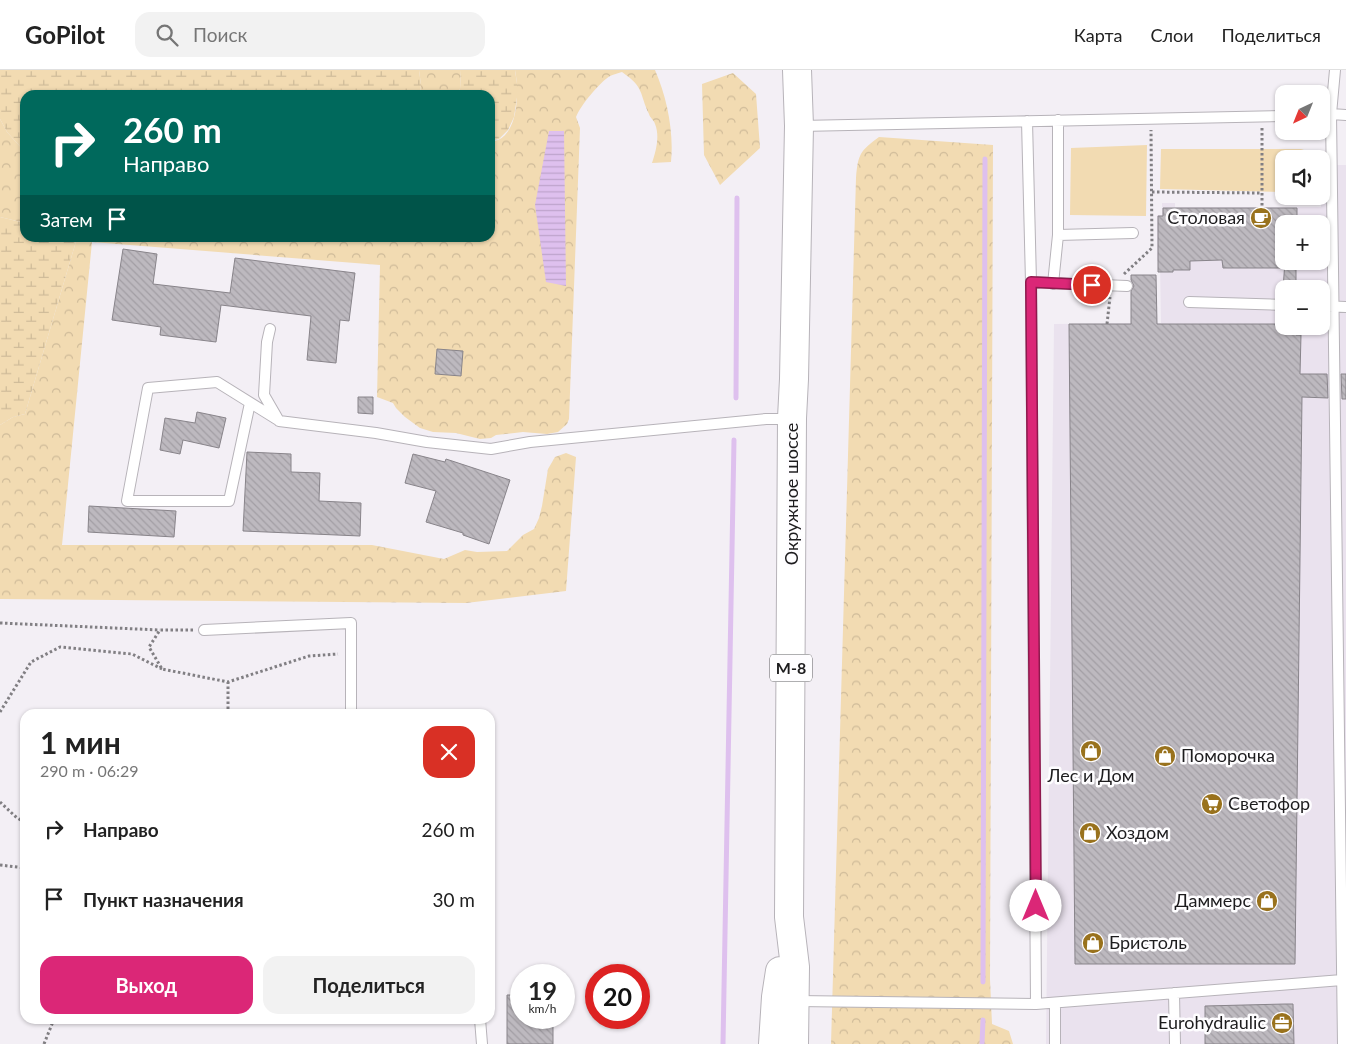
<!DOCTYPE html>
<html lang="ru">
<meta charset="utf-8">
<style>
body{margin:0;font-family:Lato,sans-serif;background:#f2f2f2;color:#222;height:100vh;display:flex;flex-direction:column;font-size:19px;white-space:nowrap}
*{box-sizing:border-box;margin:0}
p{font-size:16px;color:#767676}
.icon{flex:none;width:28px;height:28px;fill:none;stroke:currentColor;stroke-width:2;stroke-linecap:round;stroke-linejoin:round}
.map{position:relative;flex:1;overflow:hidden}
.side{position:absolute;left:20px;top:639px;width:475px;height:315px;display:flex;flex-direction:column;background:#fff;border-radius:15px;box-shadow:0 1px 4px #0004}
.side>*{flex:none}
.banner{position:absolute;left:20px;top:20px;width:475px;height:152px;border-radius:15px;box-shadow:0 1px 4px #0004;background:#00695c;color:#fff;overflow:hidden}
.needle{width:32px;rotate:223deg}
.tools{position:absolute;left:1275px;top:15px;display:grid;gap:10px}
.tools a{display:grid;place-items:center;width:55px;height:55px;border-radius:10px;background:#fff;box-shadow:0 1px 4px #0004;font-size:25px}
.speed{position:absolute;left:510px;top:894px;display:flex;gap:10px;font-size:25px;font-weight:700;text-align:center}
.speed>*{display:grid;place-content:center;width:65px;height:65px;border-radius:50%;background:#fff;box-shadow:0 1px 4px #0004;line-height:1}
.speed small{font-size:12px;font-weight:400}
.speed .limit{border:8px solid #d22;background:#fff;color:#111}
.pin{position:absolute;display:grid;place-items:center;width:42px;height:42px;color:#fff;margin:-21px;border:2px solid #fff;border-radius:50%;box-shadow:0 1px 5px #0007}
.me{position:absolute;width:55px;margin:-28px;rotate:0deg;stroke-linejoin:round;filter:drop-shadow(0 0 4px #0008)}
.turn{display:flex;align-items:center;gap:18px;height:105px;padding:0 20px;font-size:22px}
.turn .icon{width:65px;height:65px;stroke-width:2.5}
.turn b{display:block;font-size:35px;line-height:42px}
.then{display:flex;align-items:center;height:48px;padding:0 20px;background:#0003;gap:10px;font-size:19px}
.round{display:grid;place-items:center;flex:none;width:52px;height:52px;border-radius:15px;background:#f2f2f2}
.overview{display:flex;align-items:center;justify-content:space-between;height:85px;padding:0 20px}
h1{font-size:30px;font-weight:700;line-height:38px}
.cta{display:flex;gap:10px;margin-top:auto;padding:10px 20px}
.cta a{flex:1;height:58px;border-radius:15px;background:#db2777;color:#fff;font-size:20px;font-weight:700;line-height:58px;text-align:center}
.cta a+a{background:#f2f2f2;color:#222}
ul{padding:0;list-style:none}
li{display:flex;align-items:center;gap:15px;height:70px;padding:0 20px}
li div{flex:1}
li b{display:block;font-size:19px}
li em{font-style:normal}
header{display:flex;align-items:center;gap:30px;box-sizing:border-box;height:70px;padding:0 25px;background:#fff;border-bottom:1px solid #e0e0e0}
header strong{font-size:24px}
nav{display:flex;gap:28px;margin-inline-start:auto;font-size:18px}
.search{width:350px;height:45px;background:#f2f2f2;display:flex;align-items:center;gap:12px;box-sizing:border-box;padding:0 18px;border-radius:15px;color:#767676;font-size:19px}
.map>svg:first-child{display:block}
</style>
<header>
<strong>GoPilot</strong>
<div class="search"><svg class="icon" aria-label="search" viewBox="0 0 24 24"><circle cx="10" cy="10" r="6"/><path d="M15 15l6 6"/></svg>Поиск</div>
<nav><a>Карта</a><a>Слои</a><a>Поделиться</a></nav>
</header>
<div class="map">
<svg width="1346" height="974" viewBox="0 0 1346 974">
<defs>
<pattern id="forest-crowns" width="20" height="18" patternUnits="userSpaceOnUse" patternTransform="scale(1.25)"><rect width="20" height="18" fill="#f2dbb2"/><path d="M2 6a3 3 0 1 1 6 0M12 15a3 3 0 1 1 6 0" fill="none" stroke="#cfbb99"/></pattern>
<pattern id="wetland-marsh" width="20" height="14" patternUnits="userSpaceOnUse" patternTransform="scale(1.25)"><rect width="20" height="14" fill="#f2dbb2"/><path d="M1 5h8M5 5V1M11 12h8M15 12V8" fill="none" stroke="#cfbb99"/></pattern>
<pattern id="water-rules" width="6" height="5" patternUnits="userSpaceOnUse" patternTransform="scale(1.25)"><rect width="6" height="5" fill="#dec0ee"/><path d="M0 2.5h6" fill="none" stroke="#bea4cc"/></pattern>
<pattern id="building-back-hatch" width="6" height="6" patternUnits="userSpaceOnUse" patternTransform="scale(1.25)"><rect width="6" height="6" fill="#bdb9bf"/><path d="M-1 5l2 2M0 0l6 6M5-1l2 2" fill="none" stroke="#a29ea4"/></pattern>
</defs>
<rect width="100%" height="100%" fill="#f3eff5"/>
<!-- built -->
<path fill="#eae2ee" fill-rule="evenodd" d="M1321,95H1346V974H1046L1054,254L1161,253L1160,191H1157V145H1162V133H1175V137H1321ZM1284,154H1321V191H1284ZM1284,219H1321V256H1284Z"/>
<!-- green -->
<path fill="#f2dbb2" d="M1147,75L1146,146L1070,145L1071,78Z
M1161,79H1301L1310,82L1315,89H1284V122L1160,119Z"/>
<!-- forest -->
<path fill="url(#forest-crowns)" d="M419,0H461L460,19L456,25H420L421,15Z
M515,0H655C667,28 674,61 671,92L652,93C656,81 660,66 655,54C654,50 650,48 649,44C639,23 645,18 622,2C619,3 614,4 610,6C599,13 581,35 576,47L580,58L569,349L567,354L558,362L547,364L523,362L496,365L491,368L480,369L456,363L433,362L420,358L405,347L396,338L393,333L377,327L380,195L92,172L62,475H372L444,489L465,480L477,482L507,481L523,465L534,459L539,448L542,436L548,399L555,387L566,383L576,387L566,521L466,533L0,529V355L13,347L25,344L77,168H490V71C493,71 495,71 498,70C519,61 519,19 515,0Z
M733,3L756,24L760,78L720,115L704,85L702,14Z
M0,49L7,62L25,82V153L0,147Z
M879,67L993,75L990,909L992,954L1009,961L1013,974H831L856,108C858,84 860,81 879,67Z"/>
<!-- wetland -->
<path fill="url(#wetland-marsh)" d="M0,0H419L421,15L420,25H25V82L7,62L0,49Z
M461,0H515L518,21L514,47L508,60L499,69L490,71V25H456L460,19Z
M0,147L25,153V168H77L25,344L13,347L0,355Z"/>
<!-- water -->
<path fill="url(#water-rules)" d="M549,61H564L566,216L546,212L535,135Z"/>
<g fill="none" stroke-linecap="round" stroke-linejoin="round">
<!-- stream -->
<path stroke="#dec0ee" stroke-width="5" d="M736,328L737,128
M983,912L985,89
M723,974L734,370
M982,974L983,950"/>
</g>
<!-- building -->
<path fill="url(#building-back-hatch)" stroke="#88848a" d="M1163,138H1297V154H1284V198H1223L1222,190L1190,191V200H1173V202H1158V146H1163Z
M123,179L157,184L153,214L230,223L235,188L355,203L349,251L340,250L336,293L307,290L311,246L221,235L216,272L160,265L161,257L112,250Z
M1285,191H1296V219H1283Z
M1131,205H1156L1157,254H1284V256H1296V265H1301L1300,304H1327L1328,328L1302,327L1295,894H1075L1069,254H1131V221L1134,216L1131,210Z
M437,279L463,281L461,306L435,304Z
M1341,304H1346V329H1342Z
M358,327H373V344L358,343Z
M197,342L226,348L219,378L183,370L180,384L160,380L165,348L195,353Z
M247,382L291,384V402L320,403L319,431L361,433L360,466L243,461Z
M413,384L445,392L446,389L510,410L489,474L463,465V463L426,452L436,421L405,413Z
M89,436L176,441L174,467L88,462Z
M507,925H521V948H553V974H507Z
M1285,934H1293L1294,974H1205V936Z"/>
<g fill="none" stroke-linecap="round" stroke-linejoin="round">
<!-- lane casing -->
<g stroke="#b7b3b9" stroke-width="12">
<path id="lane" d="M1321,45L1331,44L1335,0
M1027,51L1031,212L1127,216
M800,56L1284,46
M1058,165L1133,163
M1031,212L1036,934
M1053,214L1058,165V50
M1189,232L1284,235
M1321,236L1346,237
M270,259L267,272L264,325L279,351L376,363L427,372L491,379L530,372L766,349H790
M250,333L229,431H127L148,318L217,312L278,350
M204,560L351,553V644
M1174,923L1175,974
M796,931L1036,934L1342,910
M1055,933V974
M480,949L482,974
M1343,974L1331,44L1346,45"/>
</g>
<!-- primary casing -->
<g stroke="#b7b3b9" stroke-width="30">
<path id="primary" d="M773,974L776,927L780,901
M794,974L795,897L789,847L792,348L794,309L799,56L797,0"/>
</g>
<!-- path -->
<path stroke="#817f83" stroke-width="3" stroke-dasharray="2.5 2.5" stroke-linecap="butt" d="M1262,58V137
M1152,122L1261,123
M1124,204L1152,178L1151,60
M1107,254L1110,227
M0,553L160,560
M193,560H160L149,577L162,599L228,612L309,586L338,584
M0,642L31,592L60,577L132,584L162,599
M228,644V612
M0,732L17,748L25,752
M0,795L25,798
M44,974L54,949"/>
<!-- lane -->
<use href="#lane" stroke="#fff" stroke-width="10"/>
<!-- primary -->
<use href="#primary" stroke="#fff" stroke-width="28"/>
</g>
<g fill="none" stroke-linecap="round" stroke-linejoin="round">
<!-- route casing -->
<g stroke="#8e194d" stroke-width="12">
<path id="route" d="M1036,836L1031,212L1092,215"/>
</g>
<!-- route -->
<use href="#route" stroke="#db2777" stroke-width="9"/>
</g>
<!-- icons -->
<defs>
<g id="cafe-disc" transform="scale(1.125)"><circle r="9.5" fill="#99721d" stroke="#fefdff"/><path d="M-5.5-4.5H6V0H3Q3 3.5 0 3.5H-2.5Q-5.5 3.5-5.5 0ZM3-3.2v2h1.7v-2ZM-6 4.5H4V6H-6Z" fill="#fff"/></g>
<g id="shop-disc" transform="scale(1.125)"><circle r="9.5" fill="#99721d" stroke="#fefdff"/><path d="M-5-2.5h2.3a2.7 3.5 0 0 1 5.4 0H5L5.5 6h-11ZM-1.5-2.5h3a1.5 2.3 0 0 0-3 0Z" fill="#fff"/></g>
<g id="supermarket-disc" transform="scale(1.125)"><circle r="9.5" fill="#99721d" stroke="#fefdff"/><path d="M-6-5.5h2.5l.6 2H6L4.5 2H-2.5L-4.4-4H-6ZM-1.5 3.2a1.3 1.3 0 1 0 .1 0ZM3 3.2a1.3 1.3 0 1 0 .1 0Z" fill="#fff"/></g>
<g id="office-disc" transform="scale(1.125)"><circle r="9.5" fill="#99721d" stroke="#fefdff"/><path d="M-6-3h4V-5.5h4V-3h4V5H-6ZM-1-4.5V-3h2v-1.5ZM-6 0V1H6V0Z" fill="#fff"/></g>
</defs>
<g fill-rule="evenodd">
<use href="#cafe-disc" x="1261" y="148"/>
<use href="#shop-disc" x="1091" y="681"/>
<use href="#shop-disc" x="1165" y="686"/>
<use href="#supermarket-disc" x="1212" y="734"/>
<use href="#shop-disc" x="1090" y="763"/>
<use href="#shop-disc" x="1267" y="831"/>
<use href="#shop-disc" x="1093" y="873"/>
<use href="#office-disc" x="1282" y="953"/>
</g>
<g text-anchor="middle" stroke-width="5" stroke-linejoin="round" paint-order="stroke">
<!-- shield labels -->
<rect fill="#fefdff" stroke="#606062" stroke-width="1" x="770" y="584.5" width="42" height="27" rx="4"/>
<g font-size="16" font-weight="bold" fill="#1d1c1e">
<text x="791" y="604">М-8</text>
</g>
<!-- poi labels -->
<g font-size="18" fill="#1d1c1e" stroke="#fefdff" text-anchor="start">
<text x="1245" y="154" text-anchor="end">Столовая</text>
<text x="1181" y="692">Поморочка</text>
<text x="1091" y="712" text-anchor="middle">Лес и Дом</text>
<text x="1228" y="740">Светофор</text>
<text x="1106" y="769">Хоздом</text>
<text x="1251" y="837" text-anchor="end">Даммерс</text>
<text x="1109" y="879">Бристоль</text>
<text x="1266" y="959" text-anchor="end">Eurohydraulic</text>
</g>
<!-- street labels -->
<g font-size="18" fill="#1d1c1e" stroke="#fefdff">
<text transform="translate(792 424) rotate(-90)" y="6">Окружное шоссе</text>
</g>
</g>
</svg>
<div class="tools">
<a><svg class="needle" viewBox="-14 -14 28 28"><path d="M0-13l5 13h-10z" fill="#e53935"/><path d="M0 13l5-13h-10z" fill="#767676"/></svg></a>
<a><svg class="icon" aria-label="sound" viewBox="0 0 24 24"><path d="M4 9h4l5-4v14l-5-4H4zM17 9q2 3 0 6"/></svg></a>
<a>+</a>
<a>−</a>
</div>
<div class="speed"><div>19<small>km/h</small></div><div class="limit">20</div></div>
<div class="pin" style="left:1092px;top:215px;background:#d93025"><svg class="icon" aria-label="arrive" viewBox="0 0 24 24"><path d="M6 21V4h12l-3 4 3 4H6"/></svg></div>
<svg class="me" style="left:1036px;top:836px" viewBox="-20 -20 40 40"><circle r="19" fill="#fff"/><path d="M0-13L10 11 0 6-10 11z" fill="#db2777"/></svg>
<div class="banner">
<div class="turn"><svg class="icon" aria-label="right" viewBox="0 0 24 24"><path d="M7 20v-9h11M14 6l5 5-5 5"/></svg><div><b>260 m</b>Направо</div></div>
<div class="then">Затем<svg class="icon" aria-label="arrive" viewBox="0 0 24 24"><path d="M6 21V4h12l-3 4 3 4H6"/></svg></div>
</div>
<section class="side">
<div class="overview"><div><h1>1 мин</h1><p>290 m · 06:29</p></div><a class="round" style="background:#d93025;color:#fff"><svg class="icon" aria-label="close" viewBox="0 0 24 24"><path d="M6 6l12 12M18 6L6 18"/></svg></a></div>
<ul>
<li><svg class="icon" aria-label="right" viewBox="0 0 24 24"><path d="M7 20v-9h11M14 6l5 5-5 5"/></svg><div><b>Направо</b></div><em>260 m</em></li>
<li><svg class="icon" aria-label="arrive" viewBox="0 0 24 24"><path d="M6 21V4h12l-3 4 3 4H6"/></svg><div><b>Пункт назначения</b></div><em>30 m</em></li>
</ul>
<div class="cta"><a>Выход</a><a>Поделиться</a></div>
</section>
</div>
